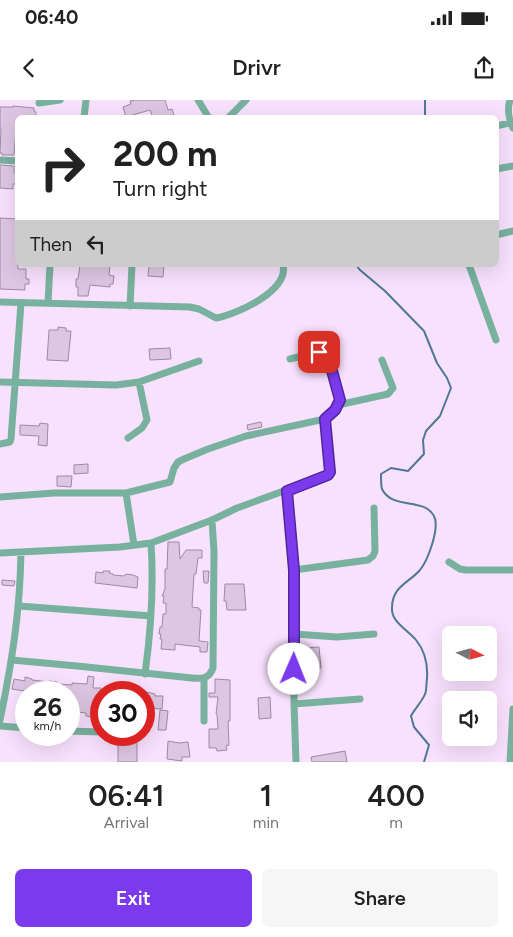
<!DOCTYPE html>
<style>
body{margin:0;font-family:Figtree,sans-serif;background:#f6f6f6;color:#222;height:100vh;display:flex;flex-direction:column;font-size:19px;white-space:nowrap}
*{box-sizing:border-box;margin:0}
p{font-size:16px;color:#767676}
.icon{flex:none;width:28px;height:28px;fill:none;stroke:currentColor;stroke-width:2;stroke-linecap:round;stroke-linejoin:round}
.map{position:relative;height:662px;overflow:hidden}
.details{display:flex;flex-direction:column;background:#fff;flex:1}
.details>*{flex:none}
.top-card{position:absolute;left:15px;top:15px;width:484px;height:152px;border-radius:8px;box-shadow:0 5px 20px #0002;background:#fff;color:#222;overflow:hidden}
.needle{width:32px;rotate:96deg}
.buttons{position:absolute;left:442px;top:526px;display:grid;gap:10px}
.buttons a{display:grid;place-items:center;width:55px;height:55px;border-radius:8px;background:#fff;box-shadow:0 5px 20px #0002;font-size:25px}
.speed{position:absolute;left:15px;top:581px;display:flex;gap:10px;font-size:25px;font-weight:700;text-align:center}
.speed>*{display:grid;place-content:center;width:65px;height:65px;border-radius:50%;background:#fff;box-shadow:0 5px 20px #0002;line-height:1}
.speed small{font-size:12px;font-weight:400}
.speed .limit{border:8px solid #d22;background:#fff;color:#111}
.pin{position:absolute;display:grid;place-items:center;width:42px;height:42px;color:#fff;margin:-21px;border-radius:10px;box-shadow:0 2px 8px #0006}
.me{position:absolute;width:55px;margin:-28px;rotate:1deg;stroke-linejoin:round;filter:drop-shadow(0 0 4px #0008)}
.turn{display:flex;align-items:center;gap:18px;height:105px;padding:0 15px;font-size:22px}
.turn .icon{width:65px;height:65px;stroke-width:2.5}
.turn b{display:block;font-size:35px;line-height:42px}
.then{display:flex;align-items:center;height:48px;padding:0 15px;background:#0003;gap:10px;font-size:19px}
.eta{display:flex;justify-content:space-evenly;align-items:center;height:85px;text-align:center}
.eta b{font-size:30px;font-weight:600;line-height:35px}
.action{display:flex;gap:10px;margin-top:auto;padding:10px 15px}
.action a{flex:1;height:58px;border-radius:8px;background:#7c3aed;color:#fff;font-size:20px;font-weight:600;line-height:58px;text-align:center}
.action a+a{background:#f6f6f6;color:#222}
.status{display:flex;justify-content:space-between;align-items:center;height:35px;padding:0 25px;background:#fff;direction:ltr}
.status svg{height:14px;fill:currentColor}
header{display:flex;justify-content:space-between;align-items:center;height:65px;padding:0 15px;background:#fff;font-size:22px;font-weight:600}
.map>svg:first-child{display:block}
</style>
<div class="status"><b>06:40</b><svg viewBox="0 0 49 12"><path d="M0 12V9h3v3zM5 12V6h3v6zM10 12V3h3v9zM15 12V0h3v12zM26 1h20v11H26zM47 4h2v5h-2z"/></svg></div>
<header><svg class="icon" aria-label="back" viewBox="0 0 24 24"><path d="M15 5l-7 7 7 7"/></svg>Drivr<svg class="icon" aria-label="share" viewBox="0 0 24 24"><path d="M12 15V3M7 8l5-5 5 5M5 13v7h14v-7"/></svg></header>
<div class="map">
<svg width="513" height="662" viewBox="0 0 513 662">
<rect width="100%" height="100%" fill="#f8e1fd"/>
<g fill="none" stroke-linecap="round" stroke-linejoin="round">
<!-- stream -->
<path stroke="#507796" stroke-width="2" d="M425,0V18
M356,165L360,170L385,191L424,231L437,263L447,278L451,288L440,316L426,331L423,340L424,354L408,371L391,368L381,374C381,379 381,386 382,389C392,410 424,397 434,416C440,428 428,460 420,470C409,483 392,486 392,508C391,522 408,530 416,540C425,551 428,565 427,579C426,583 427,590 425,594C423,600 414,610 411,616L414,627L429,645L424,662"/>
</g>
<!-- building -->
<path fill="#ddc6e2" stroke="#9e89a2" d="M135,0H165L168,10L172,9L175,18H153L150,10L126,17L123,7L131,4L130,1Z
M13,6L34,8V11L36,12V18H17L14,55H2V53H0L1,28H0V7H13Z
M0,65L14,66V73H18V84H13V89L0,88Z
M0,118L18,119V169H26V179H29V184H25V190L0,189Z
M80,165H110L109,175L114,176L113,184H110V187L90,185L88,196H78V187H76V179H78Z
M149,165H164L163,177L148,176Z
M58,227L66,228V231H71L68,261L47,260L49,230H58Z
M170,248L171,259L150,260L149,249Z
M261,322L262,327L248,330L247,325Z
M40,323L48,324L47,346L38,345L39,336L20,335V325L39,326Z
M88,364V373L74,374V365Z
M57,376H72L71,387L57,386Z
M168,442H179L180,459L186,450H202V458H198L196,474H194L192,507L199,508V510H201L199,541L208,542L207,552H200V547L175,544V550L161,549L162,539H160L161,534H159L160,527H162L163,514H166V503H163L164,496H162L165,489V469H167Z
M103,471H110L109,473L113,474V475L124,476L126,474L133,475L138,477L137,488L95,483L96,472L103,473Z
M203,471H209L208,483H204Z
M2,480L15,481L14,486L2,485Z
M225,484H244L246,510H227L226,501H224Z
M319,547L321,568L310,569L309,558H306L305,548Z
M88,576L94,577L93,588H101V618L86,616V613L69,611V592H31L12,589L14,579L25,581V577L32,579V580L49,582V581L57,582V584L72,585V583L87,584Z
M215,579L230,580V621H228L229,645L226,646L227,650L217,651L216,648H209V629H218L217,614H216L218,597H209V593H215Z
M146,592L155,594V596H163L162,609L144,608V594L146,595Z
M270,597L271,618L259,619L258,598Z
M160,610L168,611L166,630H158Z
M168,641L179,643L188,642L190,657H182V661L167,659Z
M118,642H137V662H118Z
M345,651L347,662H312L311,657Z"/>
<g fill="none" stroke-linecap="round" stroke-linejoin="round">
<!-- minor -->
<path stroke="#79b19f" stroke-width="7" d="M198,0L209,18
M510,0C507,9 509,20 513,28
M39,3L60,0
M84,18L86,0
M228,18L246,0
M496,26L510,23
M0,60L18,61
M496,69L513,66
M496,135L513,131
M469,165L496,240
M0,202L190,207L199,209L216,218C237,214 289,191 283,165
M48,203L50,165
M130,206L132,165
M0,282L116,285L139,282L199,261
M338,305L388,294L393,288L382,260
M128,338L142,328L147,320L139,282
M0,344L10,342L11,339L21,203
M287,391L294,470V604L296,662
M126,393L134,445
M0,397L54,393H126L170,382L174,368L178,362L184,359L208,349L246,336L325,319L335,309L340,300L327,253L319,252L290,259
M0,453L120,447L151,443L212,420L237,408L328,375L331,370L325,319
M449,462L460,469L466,470H513
M294,470L368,460L373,456L375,451L374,408
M19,506L151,516
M294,534L337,537L374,534
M12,560L77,566L192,578C202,579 209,579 213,568L214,452L212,420
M145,574C151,530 154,487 151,443
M204,579V621
M294,604L360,599
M0,620C12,562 20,512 21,452
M0,626L26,628
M69,631L101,632
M510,662L513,609"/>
</g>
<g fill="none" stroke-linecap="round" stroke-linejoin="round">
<!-- route casing -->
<g stroke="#51269a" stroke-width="12">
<path id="route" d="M294,569V470L287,391L328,375L330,372L325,319L335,310L340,300L328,256L326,253L319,252"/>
</g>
<!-- route -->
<use href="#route" stroke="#7c3aed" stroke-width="9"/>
</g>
</svg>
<div class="buttons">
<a><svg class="needle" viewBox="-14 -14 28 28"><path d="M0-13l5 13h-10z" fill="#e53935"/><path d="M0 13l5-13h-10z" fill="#767676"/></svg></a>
<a><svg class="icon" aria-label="sound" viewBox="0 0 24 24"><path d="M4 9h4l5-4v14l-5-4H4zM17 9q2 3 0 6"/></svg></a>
</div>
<div class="speed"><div>26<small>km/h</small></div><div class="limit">30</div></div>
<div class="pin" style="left:319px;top:252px;background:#d93025"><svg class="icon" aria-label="arrive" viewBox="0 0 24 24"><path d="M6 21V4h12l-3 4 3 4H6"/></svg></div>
<svg class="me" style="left:294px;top:569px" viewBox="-20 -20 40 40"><circle r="19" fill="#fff"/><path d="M0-13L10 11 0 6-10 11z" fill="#7c3aed"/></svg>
<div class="top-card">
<div class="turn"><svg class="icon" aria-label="right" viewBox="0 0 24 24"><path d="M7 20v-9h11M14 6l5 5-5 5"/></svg><div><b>200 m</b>Turn right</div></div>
<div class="then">Then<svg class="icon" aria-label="left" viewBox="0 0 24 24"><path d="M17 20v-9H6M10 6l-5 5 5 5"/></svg></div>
</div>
</div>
<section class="details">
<div class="eta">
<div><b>06:41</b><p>Arrival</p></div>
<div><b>1</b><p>min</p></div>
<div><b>400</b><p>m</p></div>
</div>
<div class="action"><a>Exit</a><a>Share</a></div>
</section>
